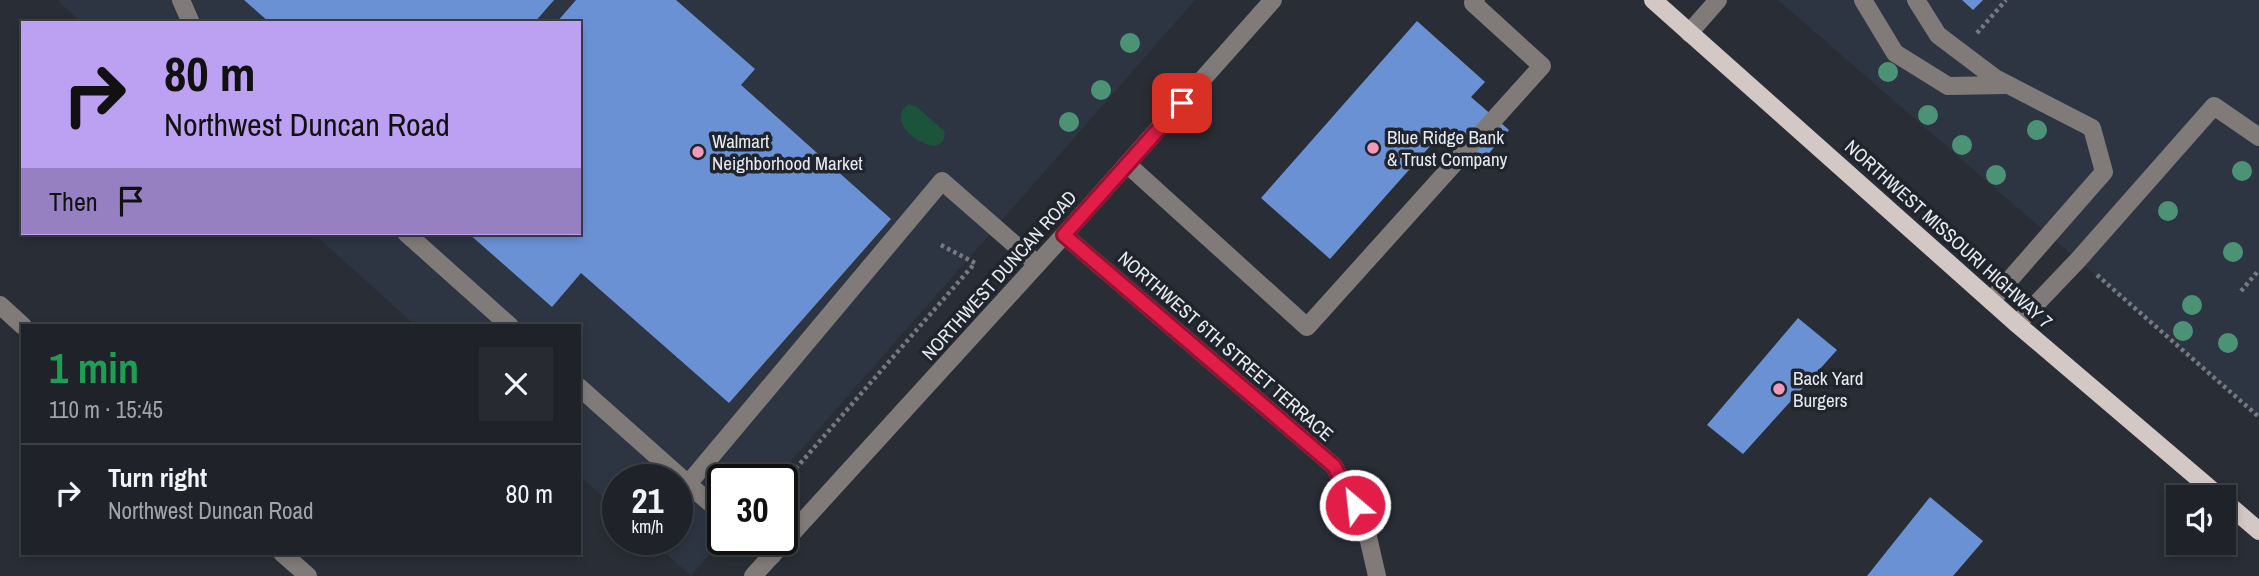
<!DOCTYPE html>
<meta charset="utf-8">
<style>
body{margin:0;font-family:"Archivo Narrow",sans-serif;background:#272a30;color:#f1f3f6;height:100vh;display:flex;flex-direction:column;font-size:26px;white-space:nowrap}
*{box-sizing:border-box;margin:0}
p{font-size:23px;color:#a1a4a8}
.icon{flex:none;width:38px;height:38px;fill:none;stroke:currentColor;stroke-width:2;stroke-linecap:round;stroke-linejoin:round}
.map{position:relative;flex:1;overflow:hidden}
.panel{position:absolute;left:21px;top:324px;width:560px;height:231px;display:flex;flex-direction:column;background:#1f2228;border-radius:0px;box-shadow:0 4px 10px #0003,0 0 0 2px #3c3f45}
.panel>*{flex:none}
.banner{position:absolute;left:21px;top:21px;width:560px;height:214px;border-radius:0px;box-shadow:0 4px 10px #0003,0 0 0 2px #3c3f45;background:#bca0f2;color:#111;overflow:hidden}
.fabs{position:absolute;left:2166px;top:485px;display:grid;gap:14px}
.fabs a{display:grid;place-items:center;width:70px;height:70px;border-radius:0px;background:#1f2228;box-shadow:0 4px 10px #0003,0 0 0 2px #3c3f45;font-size:35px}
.speed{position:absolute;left:602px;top:464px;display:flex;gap:14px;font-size:35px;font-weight:700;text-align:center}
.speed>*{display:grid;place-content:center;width:91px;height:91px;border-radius:50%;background:#1f2228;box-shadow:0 4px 10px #0003,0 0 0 2px #3c3f45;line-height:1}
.speed small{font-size:18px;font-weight:400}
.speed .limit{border:4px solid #111;border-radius:10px;background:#fff;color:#111}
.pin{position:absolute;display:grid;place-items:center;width:60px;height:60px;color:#fff;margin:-30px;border-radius:14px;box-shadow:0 4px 10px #0006}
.me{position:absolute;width:77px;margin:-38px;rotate:332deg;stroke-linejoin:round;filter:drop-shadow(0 0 5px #0008)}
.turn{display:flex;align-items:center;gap:24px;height:147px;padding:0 28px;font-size:32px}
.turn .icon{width:91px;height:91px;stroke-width:2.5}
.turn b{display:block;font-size:49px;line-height:60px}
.then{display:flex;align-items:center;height:66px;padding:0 28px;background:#0003;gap:14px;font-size:26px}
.round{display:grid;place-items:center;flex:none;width:74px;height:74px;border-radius:0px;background:#272a30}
.headline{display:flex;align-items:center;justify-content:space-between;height:119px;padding:0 28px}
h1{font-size:42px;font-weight:700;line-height:52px;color:#1e9e55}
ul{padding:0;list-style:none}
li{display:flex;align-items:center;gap:21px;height:98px;padding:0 28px;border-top:2px solid #3c3f45}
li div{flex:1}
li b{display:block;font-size:26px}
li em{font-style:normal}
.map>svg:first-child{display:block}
</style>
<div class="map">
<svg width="2259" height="576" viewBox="0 0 2259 576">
<rect width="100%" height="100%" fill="#292e36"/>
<!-- built -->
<path fill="#2d3543" d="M57,0H1195L775,479L723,480V539L691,576L650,539H677V480H618V510L579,475V326L415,325L313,233H579V23H82Z
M1778,0H2259V417Z"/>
<!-- green -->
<path fill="#1c543b" d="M909,104L917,107L945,132L943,142L935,146C917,145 886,120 909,104Z"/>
<!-- building -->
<path fill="#6b91d5" d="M244,0H554L534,23H270Z
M576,0H676L755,69L741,85L891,219L729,403L581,273L552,307L468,233H579V23H556Z
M1962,0H1983L1973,10Z
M1417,21L1485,82L1471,97L1509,130L1484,159L1447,127L1330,259L1261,198Z
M1798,318L1837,350L1743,454L1707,425Z
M1930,497L1983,541L1953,576H1867Z"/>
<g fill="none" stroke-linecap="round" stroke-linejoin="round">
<!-- path -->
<path stroke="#757980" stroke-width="4.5" stroke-dasharray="3.5 3.5" stroke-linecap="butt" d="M1977,33L2006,0
M2097,275L2259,417
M2241,291L2259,270
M791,474L975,263L939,244"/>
<!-- minor -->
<path stroke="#807b79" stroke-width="18" d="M181,0L191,23
M1863,0L1895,53L1948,86L2006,85
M1916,0L1938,35L1995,78L2092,128L2104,172L1991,301
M1689,33L1718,0
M1127,164L1307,327L1542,66L1473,3L1476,0
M406,233L510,326
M1064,235L1334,466L1365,524L1377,576
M0,305L23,326
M2017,324L2079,259L2214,106L2259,137
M579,387L688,484
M723,514L688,484L942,181L1037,264
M752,539L772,556
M282,553L308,576
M753,576L1064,235L1273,0"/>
<!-- major -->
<path stroke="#d4c8c4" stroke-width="18" d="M1653,0L2017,324L2220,497
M2224,501L2259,531"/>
</g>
<!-- trees -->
<g fill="#4c9376">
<circle cx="1130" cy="43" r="10"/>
<circle cx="1888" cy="72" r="10"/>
<circle cx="1101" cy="90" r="10"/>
<circle cx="1928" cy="115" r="10"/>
<circle cx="1069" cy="122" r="10"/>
<circle cx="2037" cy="130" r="10"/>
<circle cx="1962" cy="145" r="10"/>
<circle cx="2242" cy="171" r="10"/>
<circle cx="1996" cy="175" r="10"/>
<circle cx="2168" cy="211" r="10"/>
<circle cx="2233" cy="252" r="10"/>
<circle cx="2192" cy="305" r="10"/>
<circle cx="2183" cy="331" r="10"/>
<circle cx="2228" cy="343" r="10"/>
</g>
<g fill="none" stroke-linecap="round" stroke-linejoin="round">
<!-- route casing -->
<g stroke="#92132f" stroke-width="18">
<path id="route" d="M1182,103L1064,235L1334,466L1355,505"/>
</g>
<!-- route -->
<use href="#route" stroke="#e11d48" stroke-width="12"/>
</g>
<!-- markers -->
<g fill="#ef9ab9" stroke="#20242c" stroke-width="2.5">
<circle cx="1373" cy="148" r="7"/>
<circle cx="698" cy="152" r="7"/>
<circle cx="1779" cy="389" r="7"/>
</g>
<g text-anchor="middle" stroke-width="7" stroke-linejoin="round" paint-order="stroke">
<!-- poi labels -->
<g font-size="19" fill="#e7eaf0" stroke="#20242c" text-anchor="start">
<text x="1387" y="144">Blue Ridge Bank<tspan x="1387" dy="22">&amp; Trust Company</tspan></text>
<text x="712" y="148">Walmart<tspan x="712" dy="22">Neighborhood Market</tspan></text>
<text x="1793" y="385">Back Yard<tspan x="1793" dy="22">Burgers</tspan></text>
</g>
<!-- street labels -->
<g font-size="19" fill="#e7eaf0" stroke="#20242c">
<text transform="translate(1949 234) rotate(42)" y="7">NORTHWEST MISSOURI HIGHWAY 7</text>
<text transform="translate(999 275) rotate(-48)" y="7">NORTHWEST DUNCAN ROAD</text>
<text transform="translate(1226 346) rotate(41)" y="7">NORTHWEST 6TH STREET TERRACE</text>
</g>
</g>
</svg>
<div class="fabs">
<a><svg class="icon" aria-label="sound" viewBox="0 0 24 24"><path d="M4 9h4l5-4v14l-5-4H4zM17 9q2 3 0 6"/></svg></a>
</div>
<div class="speed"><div>21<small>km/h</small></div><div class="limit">30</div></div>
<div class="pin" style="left:1182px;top:103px;background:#d93025"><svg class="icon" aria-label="arrive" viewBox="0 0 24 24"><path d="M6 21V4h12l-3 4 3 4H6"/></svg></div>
<svg class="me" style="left:1355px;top:505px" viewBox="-20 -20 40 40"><circle r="17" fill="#e11d48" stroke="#fff" stroke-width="3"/><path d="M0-11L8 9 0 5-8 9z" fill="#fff"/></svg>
<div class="banner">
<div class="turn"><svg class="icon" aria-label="right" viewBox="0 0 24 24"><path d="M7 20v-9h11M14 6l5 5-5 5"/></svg><div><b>80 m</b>Northwest Duncan Road</div></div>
<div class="then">Then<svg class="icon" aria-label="arrive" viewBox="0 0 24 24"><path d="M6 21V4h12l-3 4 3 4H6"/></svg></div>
</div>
<section class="panel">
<div class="headline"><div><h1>1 min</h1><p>110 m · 15:45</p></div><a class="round"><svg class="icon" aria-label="close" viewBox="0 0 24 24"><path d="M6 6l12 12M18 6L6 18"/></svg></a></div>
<ul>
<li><svg class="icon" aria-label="right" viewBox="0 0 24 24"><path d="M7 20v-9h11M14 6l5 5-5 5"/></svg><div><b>Turn right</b><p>Northwest Duncan Road</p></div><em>80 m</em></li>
</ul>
</section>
</div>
